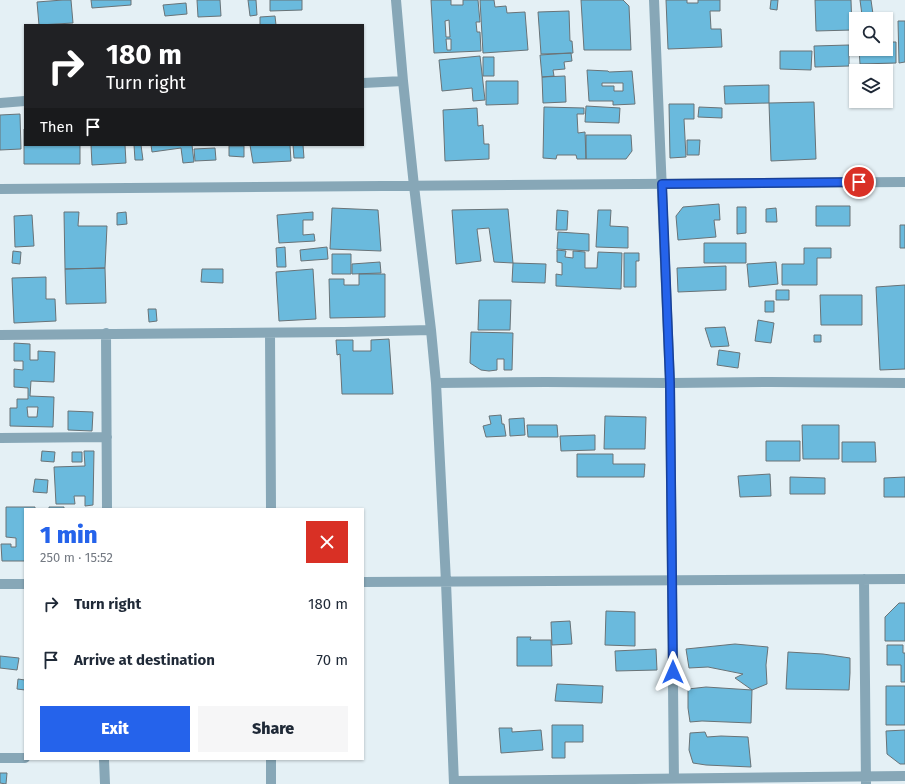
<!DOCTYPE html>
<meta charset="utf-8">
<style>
body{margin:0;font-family:"Fira Sans",sans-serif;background:#f6f6f7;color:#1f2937;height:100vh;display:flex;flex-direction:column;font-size:15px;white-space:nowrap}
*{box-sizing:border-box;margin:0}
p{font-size:13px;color:#747a83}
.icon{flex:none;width:22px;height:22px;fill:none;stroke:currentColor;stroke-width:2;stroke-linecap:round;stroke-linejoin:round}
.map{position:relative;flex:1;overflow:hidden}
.side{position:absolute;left:24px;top:508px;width:340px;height:252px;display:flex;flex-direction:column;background:#fff;border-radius:0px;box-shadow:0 1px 3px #0004}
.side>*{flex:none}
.guide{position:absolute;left:24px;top:24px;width:340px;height:122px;border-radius:0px;box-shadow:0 1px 3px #0004;background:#202124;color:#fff;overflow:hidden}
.fabs{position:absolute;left:849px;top:12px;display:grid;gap:8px}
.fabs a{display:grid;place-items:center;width:44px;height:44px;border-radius:0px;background:#fff;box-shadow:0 1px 3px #0004;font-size:20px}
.pin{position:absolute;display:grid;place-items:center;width:34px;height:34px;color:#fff;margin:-17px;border:2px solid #fff;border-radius:50%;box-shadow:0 1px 4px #0007}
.me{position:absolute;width:44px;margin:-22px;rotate:0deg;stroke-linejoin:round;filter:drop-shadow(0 0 3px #0008)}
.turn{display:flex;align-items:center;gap:14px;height:84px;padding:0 16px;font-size:18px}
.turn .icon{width:52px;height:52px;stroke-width:2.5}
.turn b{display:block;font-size:28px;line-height:34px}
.then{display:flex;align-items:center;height:38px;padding:0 16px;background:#0003;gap:8px;font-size:15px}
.round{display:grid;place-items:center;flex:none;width:42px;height:42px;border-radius:0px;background:#f6f6f7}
.headline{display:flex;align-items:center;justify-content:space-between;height:68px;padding:0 16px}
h1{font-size:24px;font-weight:800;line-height:30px;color:#2563eb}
.button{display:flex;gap:8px;margin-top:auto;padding:8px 16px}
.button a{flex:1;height:46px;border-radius:0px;background:#2563eb;color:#fff;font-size:16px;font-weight:800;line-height:46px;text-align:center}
.button a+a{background:#f6f6f7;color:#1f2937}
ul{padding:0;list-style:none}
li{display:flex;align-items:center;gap:12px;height:56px;padding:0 16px}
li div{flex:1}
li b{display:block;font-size:15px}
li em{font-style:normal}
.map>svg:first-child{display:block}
</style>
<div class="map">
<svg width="905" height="784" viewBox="0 0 905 784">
<rect width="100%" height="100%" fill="#e4f0f5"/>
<!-- building -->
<path fill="#6abadd" stroke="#697377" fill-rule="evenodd" d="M63,0H71L73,23L39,25L37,2Z
M91,0H131V5L92,8Z
M197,0H220L221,16L198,17Z
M248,0H256L257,15L250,16Z
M270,0H302V10L270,11Z
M431,0H451V5H463V0H478L480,22H476L477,32H480L481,51L434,53ZM449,20L450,37H446L445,21ZM446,39H451V50H447Z
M480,0H494L495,7L506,6L507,13L525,12L528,50L483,53Z
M581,0H623L629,6L631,50H584Z
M666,0H687V3H698V0H720V11H710L711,29H721L722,47L668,49Z
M771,0H778L777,10L770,9Z
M815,0H851L852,30L816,31Z
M860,0H871L873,14L862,15Z
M186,3L187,14L165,16L163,5Z
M569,11L570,41H572L573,53L541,54L538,12Z
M275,16L276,25H260V17Z
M898,21H905V62L899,63Z
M886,42H896V63L860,64L859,49H886Z
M849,45V66L815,67L814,46Z
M780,51H812L811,70L780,69Z
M571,53L572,61L564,62L565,69L553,70L554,76L542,77L540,55Z
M480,56L485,100L473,101L472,88L442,91L439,60Z
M483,57H494V76H483Z
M587,70L608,71L609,72L632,71L635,104L613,105V101H589ZM602,83H623V91H614V86H602Z
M565,76L566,102L543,103L542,77Z
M486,81H518V104L486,105Z
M769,85V103L725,104L724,86Z
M814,102L816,159L771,161L769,103Z
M669,104H694V119H684L686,157L670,158Z
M586,106L620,108L619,123L585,122Z
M544,107L584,108V114H577L578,133L585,132L586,159H577L576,155H557L556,159L543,158Z
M699,107L722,108V118L698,117Z
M477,108L478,126L483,125L484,144H489V159L445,161L443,110Z
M20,114L21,149L0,150V115Z
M24,129H25V145H80V164H24Z
M586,135H631L632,151L626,159H586Z
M687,140H700L699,155H687Z
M91,145H125L126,163L92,165Z
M134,145H141L143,160H135Z
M151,145H192L194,162L183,163L181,148L152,152Z
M250,145H290L291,161L253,163Z
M293,145H303L304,158H294Z
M229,146H244V157L229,156Z
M215,148L216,160L195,161L194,149Z
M719,204L720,220H714L716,237L678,240L676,216L683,207Z
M816,206H850V226H816Z
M737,207H746V233L737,234Z
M332,208L378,210L381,251L330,249Z
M776,208L777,222H766V209Z
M508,209L513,263L494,262L489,228L477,229L481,261L456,264L452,210Z
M557,210L568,211L567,230H556Z
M598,210H611L610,226L628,227V248L596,247Z
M64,212H79L78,226H107L105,268L65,269Z
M126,212L127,224L117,225V213Z
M313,212V220H303V235L314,234L315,241L279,243L277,215Z
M32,215L34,246L15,247L14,216Z
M900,225H905V248H900Z
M558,232L589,234V251L557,249Z
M704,243H746V263H704Z
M285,247L286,267H277L276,248Z
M327,247L328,259L301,261L300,250Z
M804,248H831V258H817V285H782V264H804Z
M557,250L566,251L565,257L573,258V251L585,252V268H597L598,252L622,253L621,289L556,286V274L562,275V263L557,262Z
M13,251L21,252L20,264L12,263Z
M624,253H639V261H636V287H624Z
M332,254H351V274H332Z
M380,262L381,273L352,274V264Z
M776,262L778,284L749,287L747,264Z
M513,263L546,264L545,283L512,282Z
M726,266V290L678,292L677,268Z
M105,268L106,303L66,304L65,269Z
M202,269H223V283L201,282Z
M313,269L316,319L279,321L276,272Z
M359,274H385V317L330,318L329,279H344V285H359Z
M46,277V299H55L56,321L14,323L12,278Z
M905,285V369L880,370L876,287Z
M776,290H789V300H776Z
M820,295H862V325H821Z
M479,300H511L510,330H478Z
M765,301H774V312H765Z
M148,309H156L157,321L149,322Z
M758,320L774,323L771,343L755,341Z
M725,327L729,346L711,347L705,328Z
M471,332L513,333L512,370H504V359H497V370L489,371L481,370L470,363Z
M814,335H821V342H814Z
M389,339L393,394H342L340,354L337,355L336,340H353V351H371V340Z
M14,343L30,344V360H38V351L55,352L54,382L31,381L30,396L54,397L53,427L10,426V408H17V399H28V388L14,387V369L23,370V361H14ZM27,407H38L37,417H28Z
M719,350L740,353L738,368L717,365Z
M68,411L93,412L92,431L68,430Z
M501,415L502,424H504L506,436L486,437L483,426L491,424L489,416Z
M605,416L646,417L645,449H604Z
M524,418L525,435L510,436L509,419Z
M527,425H557L558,437H528Z
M802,425H839V459H803Z
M595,435V450L561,451L560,436Z
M766,441H800V461H766Z
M842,442H875L876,462H842Z
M42,451L55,452L54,462L41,461Z
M84,451H94L93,505L85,506V496H74L75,504H56L54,467L85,466Z
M72,452H82V462H72Z
M577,454H613V464H645L644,477H577Z
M770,474L771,496L740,497L738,476Z
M790,477L825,478V494H790Z
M905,477V497H884V478Z
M35,479L48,480L47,493L33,492Z
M6,507H35V509H25V561H2L1,544H11V547H16V538L6,537Z
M49,507H64V509H49Z
M899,603H905V641H885V617Z
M606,611L635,612V646L605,645Z
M570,621L572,644L552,645L551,622Z
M517,637H531L530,640H551L552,666H517Z
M735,644L768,647L766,665L767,684L752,690L735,678L743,674L708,667L689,668L686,649Z
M887,645H903V653H905V682H901V665H887Z
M656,649L657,670L616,671L615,651Z
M788,652L823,654L850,658V673L849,690L786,689Z
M0,656L19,658L17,670L0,668Z
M18,679L25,680V690L17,689Z
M557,684L603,686L602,703L555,701Z
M886,686H905V725H886Z
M706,687L752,690L751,723L702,721L690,722L688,708V689Z
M552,725H583V742H565V758H552Z
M499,728H512V732L541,730L543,750L501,753Z
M905,730V764H900L887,754L886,731Z
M705,732L707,737L721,736L748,737L751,767L706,765L693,763L689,750L690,733Z
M0,773H7L6,784L0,783Z"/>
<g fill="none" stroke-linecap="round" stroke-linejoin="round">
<!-- minor -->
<path stroke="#87a7b7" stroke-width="10" d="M396,0L403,81L414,186L431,330L436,383L446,582L454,784
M654,0L670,383L674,784
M363,83L403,81
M0,103L25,101
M0,189L905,182
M106,333L107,509
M270,333L271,509
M0,335L344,332L431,330
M436,383L546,382L670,383L771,382L905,383
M0,438L107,437
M864,579L866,784
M363,582L905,579
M0,584H25
M0,758H25
M104,759L105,784
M271,759V784
M454,781L905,776"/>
</g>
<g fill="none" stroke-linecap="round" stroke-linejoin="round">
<!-- route casing -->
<g stroke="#184099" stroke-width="10">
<path id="route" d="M673,672L670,383L662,184L859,182"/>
</g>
<!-- route -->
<use href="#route" stroke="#2563eb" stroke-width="7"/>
</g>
</svg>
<div class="fabs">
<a><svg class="icon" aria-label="search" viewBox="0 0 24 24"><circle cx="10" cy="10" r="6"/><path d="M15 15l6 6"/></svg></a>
<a><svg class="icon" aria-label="layers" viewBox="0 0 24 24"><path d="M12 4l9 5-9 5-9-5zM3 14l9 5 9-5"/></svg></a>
</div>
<div class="pin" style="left:859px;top:182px;background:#d93025"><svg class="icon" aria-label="arrive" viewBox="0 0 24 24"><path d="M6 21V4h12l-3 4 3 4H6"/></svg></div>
<svg class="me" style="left:673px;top:672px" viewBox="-20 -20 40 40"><path d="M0-17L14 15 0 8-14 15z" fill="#2563eb" stroke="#fff" stroke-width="4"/></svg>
<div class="guide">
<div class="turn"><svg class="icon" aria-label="right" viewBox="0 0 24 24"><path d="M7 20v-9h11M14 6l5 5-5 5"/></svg><div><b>180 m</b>Turn right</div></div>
<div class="then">Then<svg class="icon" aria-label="arrive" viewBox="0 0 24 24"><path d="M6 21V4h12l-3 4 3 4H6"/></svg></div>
</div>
<section class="side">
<div class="headline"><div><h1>1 min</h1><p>250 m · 15:52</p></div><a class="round" style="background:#d93025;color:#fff"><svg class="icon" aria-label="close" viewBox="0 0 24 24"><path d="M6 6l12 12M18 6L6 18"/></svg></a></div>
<ul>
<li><svg class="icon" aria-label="right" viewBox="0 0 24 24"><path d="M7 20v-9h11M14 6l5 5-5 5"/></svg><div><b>Turn right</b></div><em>180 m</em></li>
<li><svg class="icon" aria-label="arrive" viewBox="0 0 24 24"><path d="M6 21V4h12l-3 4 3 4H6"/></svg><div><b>Arrive at destination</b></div><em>70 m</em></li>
</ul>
<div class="button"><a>Exit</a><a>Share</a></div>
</section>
</div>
